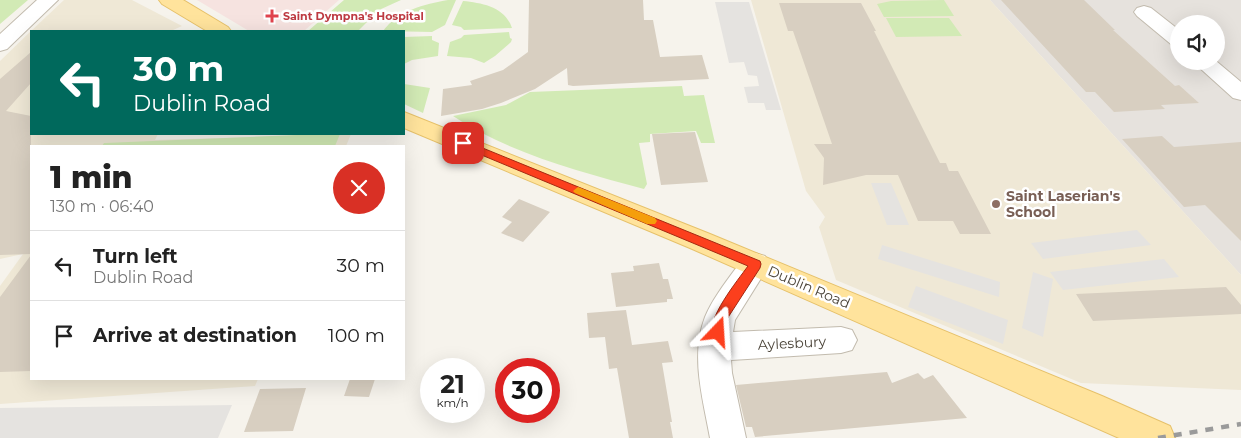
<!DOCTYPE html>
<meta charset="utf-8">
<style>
body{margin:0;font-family:Montserrat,sans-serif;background:#f6f6f6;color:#222;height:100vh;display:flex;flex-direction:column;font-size:19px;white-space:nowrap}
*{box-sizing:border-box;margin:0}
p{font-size:16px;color:#767676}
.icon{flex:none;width:28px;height:28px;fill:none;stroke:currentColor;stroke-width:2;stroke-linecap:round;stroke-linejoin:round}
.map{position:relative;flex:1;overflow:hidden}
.side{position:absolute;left:30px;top:145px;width:375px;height:235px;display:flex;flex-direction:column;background:#fff;border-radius:0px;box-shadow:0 5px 20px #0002}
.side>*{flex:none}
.guide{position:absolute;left:30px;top:30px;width:375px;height:105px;border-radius:0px;box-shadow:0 5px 20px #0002;background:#00695c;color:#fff;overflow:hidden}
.fabs{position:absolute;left:1170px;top:15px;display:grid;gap:10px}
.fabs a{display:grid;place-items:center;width:55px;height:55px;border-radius:50%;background:#fff;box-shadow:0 5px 20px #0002;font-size:25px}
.speed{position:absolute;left:420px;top:358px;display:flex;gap:10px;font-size:25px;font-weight:700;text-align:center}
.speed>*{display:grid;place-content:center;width:65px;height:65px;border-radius:50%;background:#fff;box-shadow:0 5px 20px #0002;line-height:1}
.speed small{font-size:12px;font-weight:400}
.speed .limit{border:8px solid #d22;background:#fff;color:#111}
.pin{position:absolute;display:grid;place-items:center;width:42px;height:42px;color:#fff;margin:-21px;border-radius:10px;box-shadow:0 2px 8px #0006}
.me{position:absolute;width:55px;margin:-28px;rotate:20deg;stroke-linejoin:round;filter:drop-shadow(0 0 4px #0008)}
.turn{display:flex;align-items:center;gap:18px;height:105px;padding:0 20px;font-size:22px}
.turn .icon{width:65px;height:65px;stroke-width:2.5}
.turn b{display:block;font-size:35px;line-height:42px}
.round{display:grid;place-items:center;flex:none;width:52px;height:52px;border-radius:26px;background:#f6f6f6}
.headline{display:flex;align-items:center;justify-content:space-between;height:85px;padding:0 20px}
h1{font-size:30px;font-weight:800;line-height:38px}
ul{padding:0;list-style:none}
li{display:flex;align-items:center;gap:15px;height:70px;padding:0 20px;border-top:1px solid #e0e0e0}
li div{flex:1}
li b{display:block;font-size:19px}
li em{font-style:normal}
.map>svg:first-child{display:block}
</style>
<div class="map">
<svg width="1241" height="438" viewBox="0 0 1241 438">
<rect width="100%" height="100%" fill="#f6f3ec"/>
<!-- industrial -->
<path fill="#e6e2dd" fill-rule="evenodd" d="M990,0H1241V275ZM1179,24H1216V61H1179Z"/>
<!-- education -->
<path fill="#efe8d6" d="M64,0H132L182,26L171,31H31Z
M751,0H990L1241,275V390L1081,383L836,280L819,227L825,217L806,191Z
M31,31V134H158L155,140L351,134L346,146H31V379H258L255,386L0,404V286L23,254L0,259V61Z"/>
<!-- medical -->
<path fill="#f6e3e0" d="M197,0H339L304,31H249Z"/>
<!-- green -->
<path fill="#d2eab5" d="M0,0H28L0,24Z
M344,0H401L379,10L358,31H308Z
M448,0H456L445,25L432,32L383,31C398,11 424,4 448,0Z
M944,0L954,16L884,17L877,4L891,1Z
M463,1C483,3 505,7 512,28L464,30L461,27L452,25Z
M886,18H949L962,36L896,37Z
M509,32L510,38L512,39L511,42L495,56L484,63L471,58L447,56L450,42L461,38L464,35Z
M432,36V40L439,43L438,56L412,60L404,64V37Z
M404,84L430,88L423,113L404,104Z
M682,86L684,96L704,95L715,143H701L696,131L650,134V142L639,143L647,184L644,189C581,172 508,153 453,116L506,105L530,92Z
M321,134H340L335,146H102L104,143Z"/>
<!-- parking -->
<path fill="#e5e3e0" d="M715,2H749L781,110H766L764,103H748L744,87L759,86L757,76L748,75L744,62L729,63Z
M871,183H891L909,225H887Z
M1137,230L1151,245L1043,259L1031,243Z
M882,245L1000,282L999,297L878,259Z
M1164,259L1179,277L1063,290L1050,272Z
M1033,272L1053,279L1043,337L1022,328Z
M916,286L1008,320L1003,344L908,307Z
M232,405L218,438H0V408Z"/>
<!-- building -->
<path fill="#d8cfc1" d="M529,0H643L644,20H653L660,57L702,55L709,79L573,86L568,85L567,68L535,89L501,103L482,109L441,116L443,89L472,85L470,81L503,70L528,52Z
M1001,0H1084L1115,30H1113L1175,86L1179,85L1199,103L1161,105L1165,109L1114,112L1095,92H1086Z
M779,3H861L876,31H874L940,163H946L949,171H958L991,234H960L953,221H918L898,175H866L823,185L824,158L814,144H832L793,31H788Z
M31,52V83L6,111L31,116V254L0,255V79Z
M695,132L708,182L661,185L652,134Z
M1162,136L1174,147L1241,142V241L1205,205L1184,207L1122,139Z
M519,199L550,212L523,242L501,233L512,222L502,217Z
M31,255V371L0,372V297Z
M659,263L663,279H668L673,299H667V302L616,307L611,273L634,271L633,266Z
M1226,287L1241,305V314L1093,321L1076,294Z
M626,310L632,345L668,341L673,362L662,363L672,422H670L673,438H629L617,368L609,369L605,337L589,338L587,313Z
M887,372L892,383L918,373L924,379L933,375L967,418L755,437L752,427H746L736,385Z
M350,379H375L369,397L344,396Z
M306,388L293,431L244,432L260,389Z"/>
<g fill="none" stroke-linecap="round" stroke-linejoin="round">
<!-- minor casing -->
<g stroke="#c2bbae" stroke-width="2">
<path id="minor" d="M37,0H58L7,49L0,51V34Z
M1144,6L1151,8L1179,30V47L1172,45L1137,16L1134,12L1137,8Z
M1192,61H1216L1241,82V100L1233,98Z
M755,253L765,256L770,264L735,320L733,332L841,327L852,330L857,340L852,350L841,353L731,360L732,373L746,438H710C703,399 690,356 705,317C713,297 732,274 745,256Z"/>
</g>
<!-- major casing -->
<g stroke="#e6c16a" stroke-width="2">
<path id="major" d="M159,0H183L228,27L231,31H207L162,4Z
M404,112L710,234L1102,396L1170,426L1175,438H1119L690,248L404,128Z"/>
</g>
<!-- minor -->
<use href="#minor" fill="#fff" fill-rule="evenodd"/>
<!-- major -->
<use href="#major" fill="#ffe39c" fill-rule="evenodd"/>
<!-- rail -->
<path stroke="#9a9a9a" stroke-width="4.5" stroke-dasharray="8 8" stroke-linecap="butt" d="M1158,438L1241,424"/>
</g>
<!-- route -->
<path fill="#fc3f1d" stroke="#a42913" d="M463,140L760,261L761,264L760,268L727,319L723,336L718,338L713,336C705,320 738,280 748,266L460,146V141Z"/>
<!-- slow -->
<path fill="#f59e0b" d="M578,187L655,218L657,221L655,224H647L575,193L573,191Z"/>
<!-- markers -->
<path fill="#e0444e" stroke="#fff" stroke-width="2" d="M269.5 8.5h5v5h5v5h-5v5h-5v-5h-5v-5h5z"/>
<circle fill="#8d6e63" stroke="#fff" stroke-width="2" cx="996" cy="204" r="5"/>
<g text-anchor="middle" stroke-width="5" stroke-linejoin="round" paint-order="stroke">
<!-- far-health labels -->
<g font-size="11" font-weight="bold" fill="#be3a42" stroke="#fff" text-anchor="start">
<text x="283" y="20">Saint Dympna's Hospital</text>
</g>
<!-- education labels -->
<g font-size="14" font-weight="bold" fill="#785e54" stroke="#fff" text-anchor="start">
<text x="1006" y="201">Saint Laserian's<tspan x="1006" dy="16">School</tspan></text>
</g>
<!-- street labels -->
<g font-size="14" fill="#4b4439" stroke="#fff">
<text transform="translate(809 287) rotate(23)" y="5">Dublin Road</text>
<text transform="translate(792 343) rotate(-3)" y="5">Aylesbury</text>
</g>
</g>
</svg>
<div class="fabs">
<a><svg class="icon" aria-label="sound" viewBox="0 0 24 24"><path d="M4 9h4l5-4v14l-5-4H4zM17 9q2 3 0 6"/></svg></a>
</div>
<div class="speed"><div>21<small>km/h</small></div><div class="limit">30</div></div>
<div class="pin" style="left:463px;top:143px;background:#d93025"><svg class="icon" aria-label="arrive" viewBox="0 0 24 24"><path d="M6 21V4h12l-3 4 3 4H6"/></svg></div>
<svg class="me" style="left:718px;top:332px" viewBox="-20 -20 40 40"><path d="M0-17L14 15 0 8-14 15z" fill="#fc3f1d" stroke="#fff" stroke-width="4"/></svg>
<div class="guide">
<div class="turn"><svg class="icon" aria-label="left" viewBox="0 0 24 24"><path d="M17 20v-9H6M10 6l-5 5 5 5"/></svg><div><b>30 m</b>Dublin Road</div></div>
</div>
<section class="side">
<div class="headline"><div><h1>1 min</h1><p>130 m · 06:40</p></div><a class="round" style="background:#d93025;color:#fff"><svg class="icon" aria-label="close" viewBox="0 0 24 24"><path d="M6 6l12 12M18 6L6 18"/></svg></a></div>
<ul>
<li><svg class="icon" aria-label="left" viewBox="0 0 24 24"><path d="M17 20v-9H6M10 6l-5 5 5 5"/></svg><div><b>Turn left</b><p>Dublin Road</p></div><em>30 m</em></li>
<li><svg class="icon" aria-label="arrive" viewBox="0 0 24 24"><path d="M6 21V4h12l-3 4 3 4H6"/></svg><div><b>Arrive at destination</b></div><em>100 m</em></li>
</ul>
</section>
</div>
